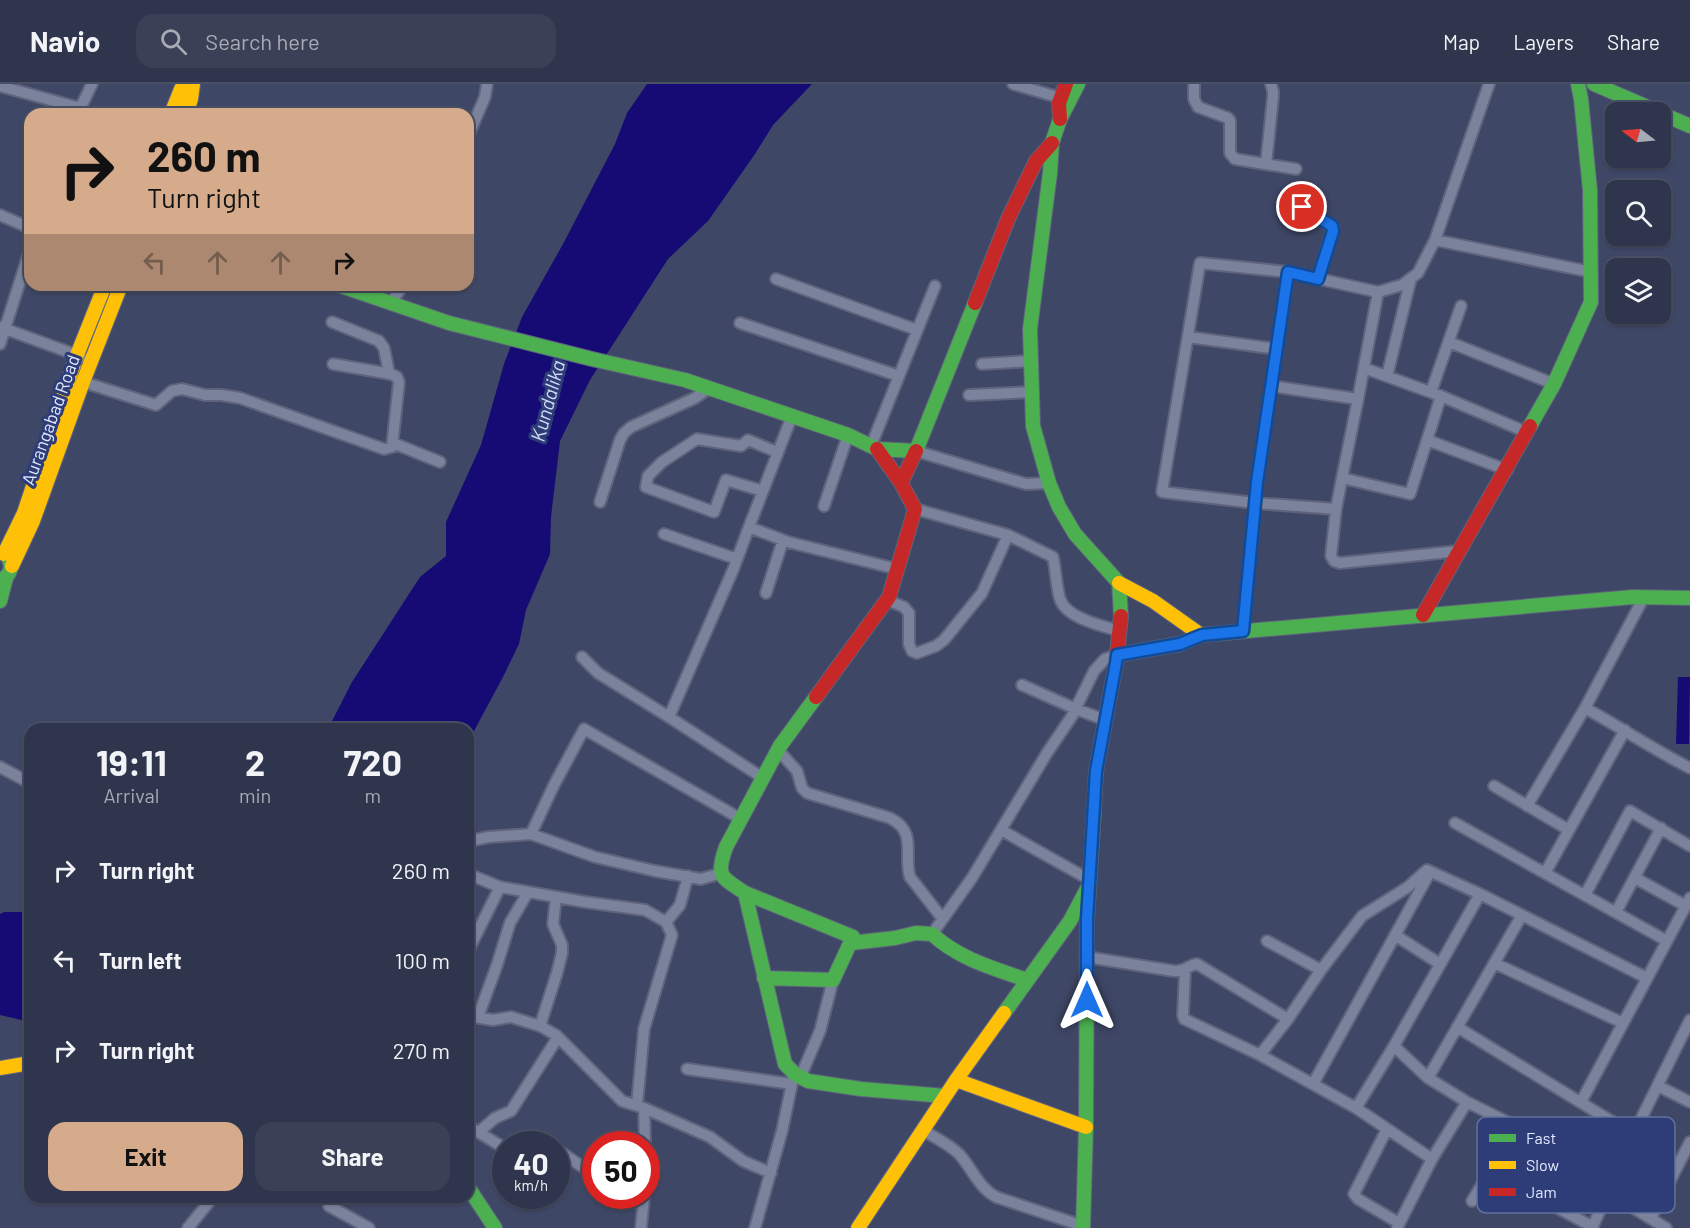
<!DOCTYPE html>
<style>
body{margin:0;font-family:Barlow,sans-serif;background:#3b4056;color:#f1f3f6;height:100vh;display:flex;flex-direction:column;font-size:22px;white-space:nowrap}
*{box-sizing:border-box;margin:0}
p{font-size:20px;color:#a7abb5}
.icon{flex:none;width:33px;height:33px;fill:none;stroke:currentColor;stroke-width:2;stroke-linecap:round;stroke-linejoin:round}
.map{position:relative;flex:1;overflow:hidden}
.details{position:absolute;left:24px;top:639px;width:450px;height:480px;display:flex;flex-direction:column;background:#2f354c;border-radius:18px;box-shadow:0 2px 4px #0004,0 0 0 2px #4a5064}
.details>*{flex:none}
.hud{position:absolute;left:24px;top:24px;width:450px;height:183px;border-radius:18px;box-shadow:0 2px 4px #0004,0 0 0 2px #4a5064;background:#d6ab8b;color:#111;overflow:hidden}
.needle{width:39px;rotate:286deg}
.tools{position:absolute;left:1605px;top:18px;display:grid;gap:12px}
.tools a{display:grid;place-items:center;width:66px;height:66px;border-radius:12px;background:#2f354c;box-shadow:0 2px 4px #0004,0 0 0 2px #4a5064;font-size:30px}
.speed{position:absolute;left:492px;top:1047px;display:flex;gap:12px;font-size:30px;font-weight:700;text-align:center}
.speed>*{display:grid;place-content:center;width:78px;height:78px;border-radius:50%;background:#2f354c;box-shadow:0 2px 4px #0004,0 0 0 2px #4a5064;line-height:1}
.speed small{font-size:15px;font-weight:400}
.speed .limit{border:9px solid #d22;background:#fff;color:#111}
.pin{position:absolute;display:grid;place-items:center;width:51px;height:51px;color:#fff;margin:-26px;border:3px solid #fff;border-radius:50%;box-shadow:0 2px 6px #0007}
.me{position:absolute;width:66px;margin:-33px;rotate:0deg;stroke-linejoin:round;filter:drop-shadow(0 0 4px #0008)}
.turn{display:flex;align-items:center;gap:21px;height:126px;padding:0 24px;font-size:27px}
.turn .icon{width:78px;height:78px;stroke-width:2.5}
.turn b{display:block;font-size:42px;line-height:51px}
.lanes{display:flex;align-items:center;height:57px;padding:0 24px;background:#0003;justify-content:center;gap:30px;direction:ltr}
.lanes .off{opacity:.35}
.eta{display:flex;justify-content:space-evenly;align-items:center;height:102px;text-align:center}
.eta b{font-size:36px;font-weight:700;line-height:42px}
.button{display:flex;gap:12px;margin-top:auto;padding:12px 24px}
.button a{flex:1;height:69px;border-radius:18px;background:#d6ab8b;color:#111;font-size:24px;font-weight:700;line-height:69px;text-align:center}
.button a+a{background:#3b4056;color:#f1f3f6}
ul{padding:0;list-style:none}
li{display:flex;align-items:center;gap:18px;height:90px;padding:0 24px}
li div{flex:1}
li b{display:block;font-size:22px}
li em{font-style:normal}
header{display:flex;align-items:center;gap:36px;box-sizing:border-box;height:84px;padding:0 30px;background:#2f354c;border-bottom:2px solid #4a5064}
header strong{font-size:28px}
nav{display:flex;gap:33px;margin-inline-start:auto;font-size:21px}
.search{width:420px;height:54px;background:#3b4056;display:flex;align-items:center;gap:15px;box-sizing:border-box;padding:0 21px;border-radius:18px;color:#a7abb5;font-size:22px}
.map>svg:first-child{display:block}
</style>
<header>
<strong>Navio</strong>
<div class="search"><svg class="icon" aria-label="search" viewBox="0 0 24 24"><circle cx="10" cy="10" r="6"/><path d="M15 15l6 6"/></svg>Search here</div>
<nav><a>Map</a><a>Layers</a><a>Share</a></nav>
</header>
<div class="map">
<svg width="1690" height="1144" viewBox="0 0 1690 1144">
<rect width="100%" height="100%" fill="#3f4766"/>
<!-- water -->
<path fill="#160a75" d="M647,0H812L773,41L755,70L708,137L668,175L590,296L560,357L551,433L550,470L526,526L519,560L503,593L468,658V645H328L352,598L420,493L446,472V438L481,361L504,280L522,233L563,160L615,60L627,29Z
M1678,593H1690L1689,660H1676Z
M4,828H30V938L0,931V830Z"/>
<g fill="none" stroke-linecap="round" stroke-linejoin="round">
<!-- street casing -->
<g stroke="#5f647c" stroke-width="14">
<path id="street" d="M1013,0L1061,14
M1194,0V15L1198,23L1228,34L1230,37V69L1235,75L1296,85
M0,2L80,24
M78,29L92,0
M468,52L485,13L487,0
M1266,80L1273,13V7L1271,0
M1302,122L1333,144L1318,195
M0,131L30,144
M1435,156L1591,188
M776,195L917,246
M1378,208L1402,201L1418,189L1435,156L1489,0
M391,219L403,201
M332,238L379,257L384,264L389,289
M740,239L899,292
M0,243L82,273
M1188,253L1277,265
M1449,258L1554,300
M0,260L30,166
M982,280L1030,277
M1364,284L1441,312L1526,348
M1387,292L1411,194
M83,298L156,321L172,307L182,305L205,311H221L240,314L384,365L392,363L399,298L397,293L391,290L333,280
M1271,302L1358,315
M1431,308L1461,222
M969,311L1032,308
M792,332L749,443L788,458L897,485
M1427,356L1507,386
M393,359L440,378
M871,362L935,202
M916,367L1026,400L1049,399
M1342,394L1336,425L1331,472L1334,477L1340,479L1459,467
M763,407L726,396L714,428L646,403L648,392L662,378L697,355L741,362L748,356L777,368
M600,418L620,356L624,349L631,343L695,314L709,304
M824,422L848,351
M915,425L1008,451L1053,473C1056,486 1056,502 1060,515C1066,534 1102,542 1120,547
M1336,425L1255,419L1162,408L1200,179L1288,188L1378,208L1358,315L1342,394L1410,410L1441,312
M664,450L737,475
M766,509L783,456
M1644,513L1585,624C1620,643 1654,666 1690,684
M887,516L904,523L909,529V560L912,567L917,569L936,562L944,556L982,509L1008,451
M1243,547L1257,398L1288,188
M582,573L598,589L669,633L763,694
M1022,601L1076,625L1105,636
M669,633L733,486L749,443
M778,666L797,687L802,704L807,709L890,734C918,748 903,771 910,793L942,834
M0,683L30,699
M1494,702L1569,746
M1527,722L1585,624
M1455,739L1667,857
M1001,746L1090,796
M468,757L489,753L531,750
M722,789L701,795L655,787L595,773L531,750L554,701L584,645L741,735
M1545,789L1625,646
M468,790L500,803L585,818L645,826L666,838L672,851L644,945L637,1021
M1635,794L1686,822
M1585,811L1630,727L1690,762
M1616,828L1661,744
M666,838L680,821L688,792
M932,850L972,794L1047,669L1072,632L1094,587L1105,575L1117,571
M1395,851L1440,880
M1267,857L1321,886
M468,867L500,803
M1087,873L1174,887C1187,888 1187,881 1197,880L1288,935
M1494,879L1623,939
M1185,886L1183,931L1184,935L1260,971
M468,932L493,936L511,933L540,942L556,951L622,1017L644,1024
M478,933L497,881L510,839L528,808
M540,942L557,889L562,869V861L553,840L556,813
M1457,943L1634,1051
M1394,962L1356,1024L1260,971L1288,935L1321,886L1362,832L1408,803L1427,786L1480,810
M687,985L792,1000
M800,994L820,947L833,896
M1428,994L1522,831
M1313,1000L1430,788
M1658,1002L1690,1018
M1581,1018L1690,814
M1356,1024L1432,1075
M468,1042L506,1065
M1387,1045L1354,1110L1358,1115L1399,1139
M923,1046C935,1054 949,1060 959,1070C972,1084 978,1103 996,1113L1083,1142
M479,1048L495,1034L511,1027L558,953
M528,1060L541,1056L550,1060
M645,1060L644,1024L710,1053L743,1077L771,1089
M556,1065L596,1092
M1616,1092L1467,1018L1428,994L1394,962L1480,810L1647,894
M1517,1102L1593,1143
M1609,1109L1666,1144
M614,1112L618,1114L643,1120
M1472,1117L1518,1043
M329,1122L369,1144
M1651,1134L1690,1058
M188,1144L213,1113
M641,1144L644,1112
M755,1144L782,1047L794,990
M1397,1144L1432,1075L1467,1018
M1592,1144L1640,1037L1690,936"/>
</g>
<!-- fast casing -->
<g stroke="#5f647c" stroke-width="16">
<path id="fast" d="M1078,0L1060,35L1052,59L1050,89L1030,245L1033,342L1049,399L1059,423L1075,450L1119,499L1121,532
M1594,0L1659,28
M1660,29L1690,42
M338,201L449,239L592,275L685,296L848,351L877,365L916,367L975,219
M1530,342L1554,300L1591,218L1590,106L1581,15L1578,0
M0,496C11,492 13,483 8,473
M0,517L6,494
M1117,571L1180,560L1201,551L1633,513L1690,514
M816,613L780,662L726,763C715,794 722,793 745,809L785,980L795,990L808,997L861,1005L945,1012
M745,809L853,853L833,896L764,894
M851,859L895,854L916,849L932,850C959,875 993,884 1027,896
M1004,929L1070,837L1087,805
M468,1103L495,1144
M1083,1144L1086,1043L1087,835L1094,726"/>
</g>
<!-- slow casing -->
<g stroke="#5f647c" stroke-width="16">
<path id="slow" d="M171,30L181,5L186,0
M186,30L191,15L193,0
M4,470L24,429L77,271L105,201
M12,482L33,437L83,298L121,201
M1119,499L1153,517L1201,551
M0,984L30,979
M956,996L1086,1043
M858,1144L956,996L1004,929"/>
</g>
<!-- jam casing -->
<g stroke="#5f647c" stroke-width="16">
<path id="jam" d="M1060,35L1059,19L1066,0
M975,219L1008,135L1036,77L1052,59
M901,399L916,367
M1423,531L1530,342
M816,613L889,513L915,425L901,399L877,365
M1094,726L1096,687L1116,579L1121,532"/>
</g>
<!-- street -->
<use href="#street" stroke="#7b829b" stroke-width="10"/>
<!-- fast -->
<use href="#fast" stroke="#4caf50" stroke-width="14"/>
<!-- slow -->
<use href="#slow" stroke="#ffc107" stroke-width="14"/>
<!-- jam -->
<use href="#jam" stroke="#c62828" stroke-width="14"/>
</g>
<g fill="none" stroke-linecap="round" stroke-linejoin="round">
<!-- route casing -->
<g stroke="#114b97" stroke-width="15">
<path id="route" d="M1087,916V835L1096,687L1116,579L1117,571L1180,560L1202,551L1243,547L1257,398L1288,188L1318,195L1333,147L1332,142L1302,123"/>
</g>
<!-- route -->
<use href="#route" stroke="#1a73e8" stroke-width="10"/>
</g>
<g text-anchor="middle" stroke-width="6" stroke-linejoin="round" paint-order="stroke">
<!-- street labels -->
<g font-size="18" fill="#e2eaff" stroke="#2e3d77">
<text transform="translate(51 336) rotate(-70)" y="6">Aurangabad Road</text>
</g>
<!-- water labels -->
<g font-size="20" font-style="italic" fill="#d0daf6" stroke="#2e3d77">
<text transform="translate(548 317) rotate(-75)" y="7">Kundalika</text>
</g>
</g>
<!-- legend -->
<rect x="1477" y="1033" width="198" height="96" rx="9" fill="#2e3d77" stroke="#6471a0" stroke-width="1.5"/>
<rect x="1489" y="1050" width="27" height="8" fill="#4caf50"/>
<rect x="1489" y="1077" width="27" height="8" fill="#ffc107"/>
<rect x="1489" y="1104" width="27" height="8" fill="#c62828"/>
<g font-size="16" fill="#e2eaff">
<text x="1526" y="1060">Fast</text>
<text x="1526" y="1087">Slow</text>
<text x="1526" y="1114">Jam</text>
</g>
</svg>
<div class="tools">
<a><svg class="needle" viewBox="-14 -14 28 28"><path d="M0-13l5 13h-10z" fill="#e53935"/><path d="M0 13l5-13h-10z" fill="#a7abb5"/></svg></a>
<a><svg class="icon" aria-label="search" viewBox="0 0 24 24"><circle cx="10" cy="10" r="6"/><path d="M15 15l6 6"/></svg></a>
<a><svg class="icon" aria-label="layers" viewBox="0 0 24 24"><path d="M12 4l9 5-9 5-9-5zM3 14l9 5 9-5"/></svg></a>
</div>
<div class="speed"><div>40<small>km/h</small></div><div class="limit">50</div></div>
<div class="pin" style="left:1302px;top:123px;background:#d93025"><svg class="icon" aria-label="arrive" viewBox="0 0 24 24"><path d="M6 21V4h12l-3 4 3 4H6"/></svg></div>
<svg class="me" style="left:1087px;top:916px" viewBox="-20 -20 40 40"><path d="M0-17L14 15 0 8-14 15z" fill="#1a73e8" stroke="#fff" stroke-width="4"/></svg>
<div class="hud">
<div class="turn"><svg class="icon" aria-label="right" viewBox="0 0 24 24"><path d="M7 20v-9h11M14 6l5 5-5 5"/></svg><div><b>260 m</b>Turn right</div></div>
<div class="lanes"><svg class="icon off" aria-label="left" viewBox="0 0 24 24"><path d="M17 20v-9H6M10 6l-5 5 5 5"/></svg><svg class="icon off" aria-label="ahead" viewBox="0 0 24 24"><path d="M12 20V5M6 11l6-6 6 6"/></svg><svg class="icon off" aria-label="ahead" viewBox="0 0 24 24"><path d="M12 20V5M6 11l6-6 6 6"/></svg><svg class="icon" aria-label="right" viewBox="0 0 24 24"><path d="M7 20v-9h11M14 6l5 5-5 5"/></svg></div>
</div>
<section class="details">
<div class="eta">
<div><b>19:11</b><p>Arrival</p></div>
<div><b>2</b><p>min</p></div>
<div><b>720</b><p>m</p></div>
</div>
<ul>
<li><svg class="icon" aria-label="right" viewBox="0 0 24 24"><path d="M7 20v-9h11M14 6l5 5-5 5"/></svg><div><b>Turn right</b></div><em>260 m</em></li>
<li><svg class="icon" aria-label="left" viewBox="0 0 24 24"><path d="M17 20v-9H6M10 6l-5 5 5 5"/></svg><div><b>Turn left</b></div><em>100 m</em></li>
<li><svg class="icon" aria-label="right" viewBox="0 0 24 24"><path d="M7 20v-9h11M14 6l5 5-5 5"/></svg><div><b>Turn right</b></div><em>270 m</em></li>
</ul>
<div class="button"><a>Exit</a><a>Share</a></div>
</section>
</div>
